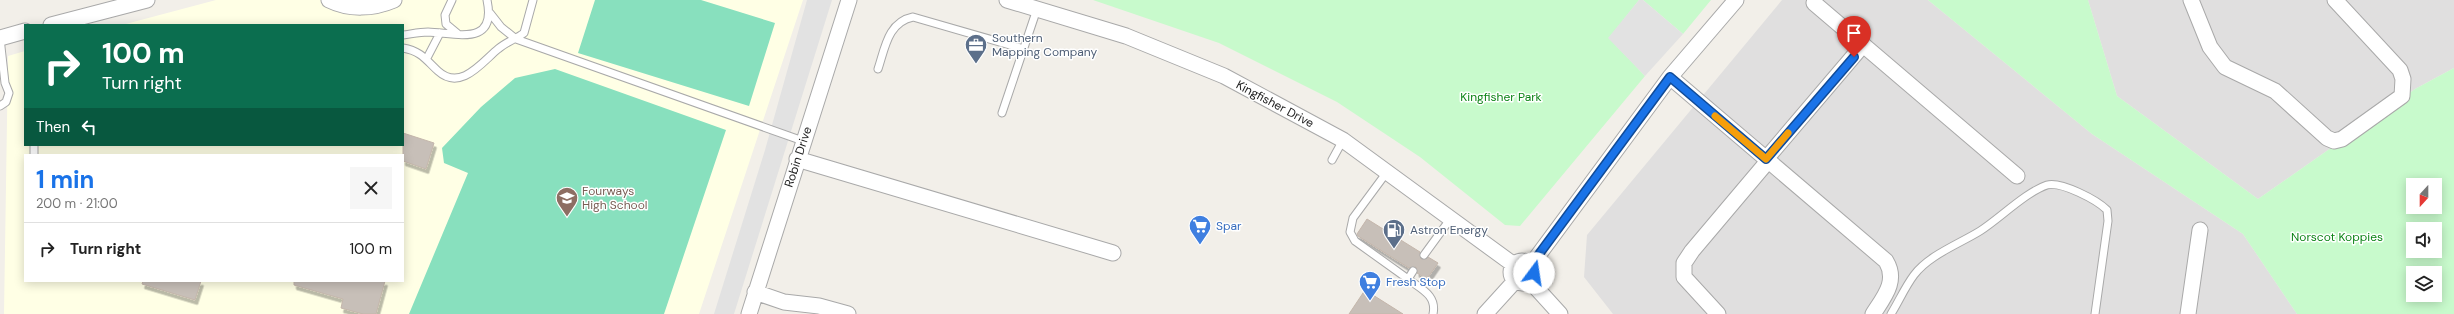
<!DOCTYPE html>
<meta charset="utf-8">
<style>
body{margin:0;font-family:"DM Sans",sans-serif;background:#f6f6f6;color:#222;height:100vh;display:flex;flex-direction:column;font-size:15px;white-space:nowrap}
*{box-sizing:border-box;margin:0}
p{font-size:13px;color:#767676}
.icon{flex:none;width:22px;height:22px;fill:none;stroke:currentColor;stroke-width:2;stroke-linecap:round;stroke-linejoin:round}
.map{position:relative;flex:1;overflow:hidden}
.details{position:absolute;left:24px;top:154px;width:380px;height:128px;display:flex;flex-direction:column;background:#fff;border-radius:0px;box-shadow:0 2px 10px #0003}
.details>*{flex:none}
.banner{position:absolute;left:24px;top:24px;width:380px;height:122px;border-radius:0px;box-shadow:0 2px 10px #0003;background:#0b6e4f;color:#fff;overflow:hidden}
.needle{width:26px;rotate:201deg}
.tools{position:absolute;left:2406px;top:178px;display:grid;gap:8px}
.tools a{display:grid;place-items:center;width:36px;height:36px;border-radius:0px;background:#fff;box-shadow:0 2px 10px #0003;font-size:20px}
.pin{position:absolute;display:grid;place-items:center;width:34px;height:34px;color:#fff;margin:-41px -17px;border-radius:50% 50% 50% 0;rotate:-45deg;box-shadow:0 0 4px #0007}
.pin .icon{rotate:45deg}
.me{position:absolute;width:44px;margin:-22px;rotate:14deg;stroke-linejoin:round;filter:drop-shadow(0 0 3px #0008)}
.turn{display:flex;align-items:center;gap:14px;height:84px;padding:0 12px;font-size:18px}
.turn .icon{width:52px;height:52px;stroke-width:2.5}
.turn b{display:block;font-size:28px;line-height:34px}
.then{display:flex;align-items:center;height:38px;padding:0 12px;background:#0003;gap:8px;font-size:15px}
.round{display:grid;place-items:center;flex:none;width:42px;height:42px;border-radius:0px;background:#f6f6f6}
.summary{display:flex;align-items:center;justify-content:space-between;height:68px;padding:0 12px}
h1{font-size:24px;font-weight:700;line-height:30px;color:#1a73e8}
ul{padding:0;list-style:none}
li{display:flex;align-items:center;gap:12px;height:52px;padding:0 12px;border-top:1px solid #e0e0e0}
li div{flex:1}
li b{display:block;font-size:15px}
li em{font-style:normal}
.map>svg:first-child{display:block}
</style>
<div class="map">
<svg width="2454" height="314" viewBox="0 0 2454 314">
<defs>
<filter id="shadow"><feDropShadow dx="2.5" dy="4.5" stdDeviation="0" flood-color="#0004"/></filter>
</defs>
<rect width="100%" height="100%" fill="#f2efe9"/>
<!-- residential -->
<path fill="#e0dfdf" d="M1782,0H1928L2092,134L2243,234L2297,314H1613L1584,277L1587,235Z
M2088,0H2454V68L2415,89L2258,199L2117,96Z"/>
<!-- education -->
<path fill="#ffffe5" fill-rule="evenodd" d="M216,0H803L699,314H4L8,56L25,51V145H403V25H122ZM25,155H403V281H25Z"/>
<!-- park -->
<path fill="#c8facc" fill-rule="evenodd" d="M1093,0H1639L1609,38L1645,76L1520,226L1505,225L1420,157L1337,102L1219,43Z
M1643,0H1711L1683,34Z
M1928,0H2088L2117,96L2258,199L2415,89L2454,68V314H2297L2243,234L2092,134ZM2413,185H2435V207H2413ZM2413,229H2435V251H2413ZM2413,273H2435V295H2413Z"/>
<!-- pitch -->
<path fill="#88e0be" d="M595,0H701L775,23L749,106L578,53Z
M555,69L726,130L664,314H409L468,173L444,163L442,148L481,107L515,78Z"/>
<!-- parking -->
<path fill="#e2e2e2" d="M807,0H832L734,314H714L765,150Z
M1639,0H1643L1683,34L1645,76L1608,38Z"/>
<!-- building -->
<path fill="#c7bfb8" stroke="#c4b6ab" filter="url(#shadow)" d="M403,133L434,143L426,169L403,161Z
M1367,219L1420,252L1421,259L1428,257L1438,263L1427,279L1417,273L1416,267L1409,268L1358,236L1357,234Z
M143,281H201L195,300L142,284Z
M294,281H385L376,314H363L341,308L343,299L294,285Z
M1365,290L1403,314H1349Z"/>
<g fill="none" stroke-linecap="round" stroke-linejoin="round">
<!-- lane casing -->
<g stroke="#a9a9a9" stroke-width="9">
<path id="lane" d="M452,0L445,15L446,24L458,34
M490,13L501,27L516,39L803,141
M403,35C411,34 420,32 428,32C456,33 497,47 487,0
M403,48C421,51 426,60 438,71C461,92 483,61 498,49C506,42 516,39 524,33L533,0
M427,58L440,33
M878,69C885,48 888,22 913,17L1024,49
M0,106L6,102L9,93L5,83L0,38
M1002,113L1037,9
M34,145V155
M1332,160L1343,140
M1387,172L1353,218L1350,232L1355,241L1408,279
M1424,255L1451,218
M1413,271L1408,279C1421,289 1437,295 1433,314
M1891,314C1899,301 1905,287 1914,275C1929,255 1959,244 1980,231C1999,219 2026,192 2047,185C2061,181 2097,200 2107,210L2108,221L2095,314"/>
</g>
<!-- street casing -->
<g stroke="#a9a9a9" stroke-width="17">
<path id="street" d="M329,0C349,10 373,9 394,0
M1007,0L1126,36L1224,76L1343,140L1514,265
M2191,0L2210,47L2225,67L2275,91L2327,138L2334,141L2342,139L2402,96L2403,79L2400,70L2335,0
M1814,3L2017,176
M51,25L147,0
M0,38L25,31
M1670,77L1886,261C1898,281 1884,297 1873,314
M797,159L1113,253
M1766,159L1863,45
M1511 272a11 11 0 1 1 22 0a11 11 0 1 1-22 0Z
M1531,265L1670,77L1736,0
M1530,281L1560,314
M755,292L784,302L819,306L848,314
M749,314L849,0
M1485,314L1515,281
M1718,314L1684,277V263L1692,251L1768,161
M2188,314L2200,230"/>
</g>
<!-- lane -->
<use href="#lane" stroke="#fff" stroke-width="7"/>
<!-- street -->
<use href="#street" stroke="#fff" stroke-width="15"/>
</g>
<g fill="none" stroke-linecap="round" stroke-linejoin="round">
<!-- route casing -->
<g stroke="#114b97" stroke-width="10">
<path id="route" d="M1534,273L1531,265L1670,77L1766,159L1854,57"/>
</g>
<!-- route -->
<use href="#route" stroke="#1a73e8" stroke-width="7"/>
<!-- slow -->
<path stroke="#f59e0b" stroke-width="7" d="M1715,116L1766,159L1788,133"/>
</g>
<!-- icons -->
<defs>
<g id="office-pin" transform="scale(1.15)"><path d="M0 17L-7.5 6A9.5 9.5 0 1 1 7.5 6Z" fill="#5c6f8a" stroke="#fff"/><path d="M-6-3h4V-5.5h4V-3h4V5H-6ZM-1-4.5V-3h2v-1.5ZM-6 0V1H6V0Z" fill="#fff"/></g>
<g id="school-pin" transform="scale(1.15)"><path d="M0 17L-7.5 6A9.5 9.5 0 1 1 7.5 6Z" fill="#8d6e63" stroke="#fff"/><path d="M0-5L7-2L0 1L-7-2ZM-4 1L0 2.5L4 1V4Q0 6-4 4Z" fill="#fff"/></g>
<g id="supermarket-pin" transform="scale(1.15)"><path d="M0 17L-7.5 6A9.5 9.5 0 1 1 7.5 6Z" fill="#3f7fe0" stroke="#fff"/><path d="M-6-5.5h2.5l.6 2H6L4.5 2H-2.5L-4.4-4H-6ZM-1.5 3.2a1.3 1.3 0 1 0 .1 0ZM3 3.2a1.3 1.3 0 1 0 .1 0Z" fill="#fff"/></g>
<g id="fuel-pin" transform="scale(1.15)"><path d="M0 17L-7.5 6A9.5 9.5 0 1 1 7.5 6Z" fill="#5c6f8a" stroke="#fff"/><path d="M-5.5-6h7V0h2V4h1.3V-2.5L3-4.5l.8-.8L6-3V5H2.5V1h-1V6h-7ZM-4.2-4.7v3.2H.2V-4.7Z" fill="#fff"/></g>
</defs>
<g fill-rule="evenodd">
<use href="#office-pin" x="976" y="45"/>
<use href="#school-pin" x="567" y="198"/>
<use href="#supermarket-pin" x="1200" y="226"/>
<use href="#fuel-pin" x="1394" y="230"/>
<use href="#supermarket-pin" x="1370" y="282"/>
</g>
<g text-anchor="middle" stroke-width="3" stroke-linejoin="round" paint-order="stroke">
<!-- service labels -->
<g font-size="12" fill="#4e5e75" stroke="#fff" text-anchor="start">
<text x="992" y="42">Southern<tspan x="992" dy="14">Mapping Company</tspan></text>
<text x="1410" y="234">Astron Energy</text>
</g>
<!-- park labels -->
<g font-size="12" fill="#0c8416" stroke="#fff">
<text x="1501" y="101">Kingfisher Park</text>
<text x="2337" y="241">Norscot Koppies</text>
</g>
<!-- street labels -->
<g font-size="12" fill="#222" stroke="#fff">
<text transform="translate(1275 104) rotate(28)" y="4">Kingfisher Drive</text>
<text transform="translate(798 157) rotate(-72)" y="4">Robin Drive</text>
</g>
<!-- education labels -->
<g font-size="12" fill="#785e54" stroke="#fff" text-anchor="start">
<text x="582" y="195">Fourways<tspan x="582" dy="14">High School</tspan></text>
</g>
<!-- shop labels -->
<g font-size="12" fill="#366cbe" stroke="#fff" text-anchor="start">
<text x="1216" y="230">Spar</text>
<text x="1386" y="286">Fresh Stop</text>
</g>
</g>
</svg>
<div class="tools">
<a><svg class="needle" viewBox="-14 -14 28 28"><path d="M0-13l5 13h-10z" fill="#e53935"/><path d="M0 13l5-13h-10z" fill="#767676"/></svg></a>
<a><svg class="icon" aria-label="sound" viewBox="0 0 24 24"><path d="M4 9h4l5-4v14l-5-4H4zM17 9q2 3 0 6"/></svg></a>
<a><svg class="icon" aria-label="layers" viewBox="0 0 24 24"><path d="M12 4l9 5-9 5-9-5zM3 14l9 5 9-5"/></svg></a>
</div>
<div class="pin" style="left:1854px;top:57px;background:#d93025"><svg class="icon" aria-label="arrive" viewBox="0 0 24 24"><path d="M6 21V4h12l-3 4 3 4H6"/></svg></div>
<svg class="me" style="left:1534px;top:273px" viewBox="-20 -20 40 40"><circle r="19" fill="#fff"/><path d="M0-13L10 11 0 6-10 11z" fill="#1a73e8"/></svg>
<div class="banner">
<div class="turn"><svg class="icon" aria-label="right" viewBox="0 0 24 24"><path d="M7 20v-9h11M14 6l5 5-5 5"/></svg><div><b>100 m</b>Turn right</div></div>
<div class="then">Then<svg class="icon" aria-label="left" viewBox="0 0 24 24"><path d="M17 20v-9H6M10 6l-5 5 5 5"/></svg></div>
</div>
<section class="details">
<div class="summary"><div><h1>1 min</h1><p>200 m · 21:00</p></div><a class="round"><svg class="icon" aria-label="close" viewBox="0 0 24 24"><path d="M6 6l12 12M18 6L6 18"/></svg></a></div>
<ul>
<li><svg class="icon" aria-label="right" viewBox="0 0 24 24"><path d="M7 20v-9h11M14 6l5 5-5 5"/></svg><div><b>Turn right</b></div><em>100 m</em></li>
</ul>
</section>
</div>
